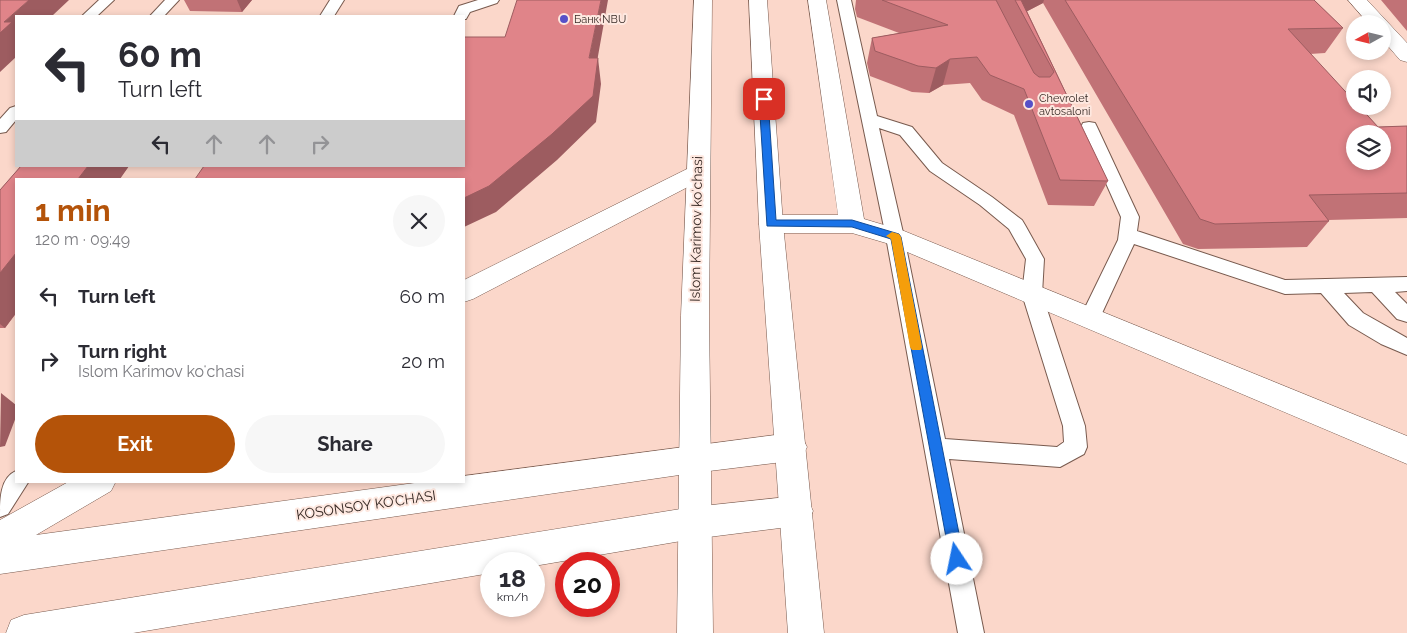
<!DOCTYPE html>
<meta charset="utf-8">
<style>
body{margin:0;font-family:Raleway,sans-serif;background:#f7f7f7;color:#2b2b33;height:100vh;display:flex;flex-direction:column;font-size:19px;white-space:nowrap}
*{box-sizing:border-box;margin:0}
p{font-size:16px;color:#7c7c81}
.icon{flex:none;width:28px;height:28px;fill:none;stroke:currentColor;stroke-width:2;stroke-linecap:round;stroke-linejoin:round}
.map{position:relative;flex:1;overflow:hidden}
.sheet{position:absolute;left:15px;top:178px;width:450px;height:305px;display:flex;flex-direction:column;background:#fff;border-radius:0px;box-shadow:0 2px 8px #0003}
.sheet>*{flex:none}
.top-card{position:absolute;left:15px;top:15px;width:450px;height:152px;border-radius:0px;box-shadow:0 2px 8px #0003;background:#fff;color:#2b2b33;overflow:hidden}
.needle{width:32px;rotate:262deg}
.fabs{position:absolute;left:1346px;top:15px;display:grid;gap:10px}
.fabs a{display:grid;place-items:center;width:45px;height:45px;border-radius:50%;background:#fff;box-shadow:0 2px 8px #0003;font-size:25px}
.speed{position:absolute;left:480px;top:552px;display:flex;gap:10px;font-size:25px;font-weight:700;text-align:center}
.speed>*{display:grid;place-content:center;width:65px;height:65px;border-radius:50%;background:#fff;box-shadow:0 2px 8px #0003;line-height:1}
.speed small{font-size:12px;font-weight:400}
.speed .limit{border:8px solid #d22;background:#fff;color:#111}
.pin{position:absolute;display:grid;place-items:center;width:42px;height:42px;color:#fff;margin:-21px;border-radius:10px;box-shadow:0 2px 8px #0006}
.me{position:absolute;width:55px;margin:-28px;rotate:349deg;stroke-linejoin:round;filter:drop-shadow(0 0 4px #0008)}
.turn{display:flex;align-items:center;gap:18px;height:105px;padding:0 20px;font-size:22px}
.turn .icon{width:65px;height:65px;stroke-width:2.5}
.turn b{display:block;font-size:35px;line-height:42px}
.lanes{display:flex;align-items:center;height:48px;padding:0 20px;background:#0003;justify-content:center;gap:25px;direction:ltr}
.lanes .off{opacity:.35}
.round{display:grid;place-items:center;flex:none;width:52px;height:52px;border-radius:26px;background:#f7f7f7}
.head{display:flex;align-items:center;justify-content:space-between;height:85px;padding:0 20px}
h1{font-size:30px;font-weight:700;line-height:38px;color:#b45309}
.primary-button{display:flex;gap:10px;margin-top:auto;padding:10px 20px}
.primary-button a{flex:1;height:58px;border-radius:30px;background:#b45309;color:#fff;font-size:20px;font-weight:700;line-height:58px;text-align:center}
.primary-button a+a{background:#f7f7f7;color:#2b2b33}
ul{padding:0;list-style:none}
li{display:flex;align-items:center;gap:15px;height:65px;padding:0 20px}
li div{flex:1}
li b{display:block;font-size:19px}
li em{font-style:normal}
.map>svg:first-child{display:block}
</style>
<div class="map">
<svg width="1407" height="633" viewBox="0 0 1407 633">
<rect width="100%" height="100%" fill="#fbd7ca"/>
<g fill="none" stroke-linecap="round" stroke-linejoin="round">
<!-- lane casing -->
<g stroke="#785a4e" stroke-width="2">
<path id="lane" d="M99,0H114L97,16H82Z
M165,0H179L164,16H150Z
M330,0H344L334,16H320Z
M478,0H499L497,3L470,12L466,19H464V16H454L459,6Z
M837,0H851L877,116L912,127L942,163L992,197L1022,220L1025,225L1044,259L1042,294L1085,426L1087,447L1084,454L1060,467L949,459L984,633H958L886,237ZM879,128L900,135L930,171L980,205L1009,229L1026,259L1022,294L1063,426L1064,442L1057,447L945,439L904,237Z
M16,106V120L6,132L0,133V119L10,108Z
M1089,122L1095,123L1097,127L1139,217L1137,231L1285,280L1407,277V291L1395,292L1407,304V322L1397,319L1372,292L1344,293L1363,313L1407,338V355L1381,344L1349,325L1321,293L1285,294L1134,244L1097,324L1090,326L1083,324L1080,318L1118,240L1121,217L1081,127L1083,123Z
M16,471V481H29L8,514L0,517C0,499 0,478 16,471Z"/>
</g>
<!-- street casing -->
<g stroke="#785a4e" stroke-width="1">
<path id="street" d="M808,0H826L864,219L904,231L1407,436V464L886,243L852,233H771L762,230L759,224L762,218L771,215H838Z
M1348,0H1367L1407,43V62L1400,60L1382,39V24H1369Z"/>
</g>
<!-- secondary casing -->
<g stroke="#785a4e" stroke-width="1">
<path id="secondary" d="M697,165L705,168L709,173L705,178L473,299L464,302V280L689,168Z
M791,433L802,437L807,447L802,457L791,461L693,473L0,574V520L70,481H116L111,491L36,535L429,481H464V476Z
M796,496L808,500L813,511L808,522L796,526L693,539L534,566V564H491V573L133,633H6L11,620L24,615L693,507Z"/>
</g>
<!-- highway casing -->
<g stroke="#785a4e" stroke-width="1">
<path id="highway" d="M694,0H712L709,316L713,633H677L681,316Z
M749,0H767L783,224L824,633H788L759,224Z"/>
</g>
<!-- lane -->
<use href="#lane" fill="#fff" fill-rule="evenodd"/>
<!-- street -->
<use href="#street" fill="#fff" fill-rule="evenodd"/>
<!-- secondary -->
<use href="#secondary" fill="#fff" fill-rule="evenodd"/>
<!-- highway -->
<use href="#highway" fill="#fff" fill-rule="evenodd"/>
</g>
<!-- wall -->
<path fill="#c17276" d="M184,0H252L242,12L190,11Z
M856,0H1314L1343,28L1325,53L1310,54L1378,127L1407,126V218L1328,220L1329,221L1307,247L1198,249L1183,244L1043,3L1027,11L1108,181L1094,206L1048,205L1014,115L982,100L970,83L943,85L929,93L912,92L870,76L867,63L872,38L899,33L857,17L855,9Z
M1381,0H1407V31Z
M21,166H129L5,328H0V190Z"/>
<!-- shaded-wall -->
<path fill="#9d5c60" d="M29,0H69L52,16H16V57L0,72V33L4,22Z
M237,0H252L242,12Z
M601,0H608L593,84L589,58Z
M1017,0H1044L1043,3L1022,14Z
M598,58L601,84L596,122L557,160L496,212L464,227V198Z
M950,59L943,85L929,93L936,68Z
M88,166H129L120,179H78Z
M16,253V313L5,328L0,324V273Z
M1,393L16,405V417L5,446L0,447Z"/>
<!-- building -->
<path fill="#e08489" stroke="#9d5c60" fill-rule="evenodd" d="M0,0H29L4,22H12L0,33Z
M517,0H601L589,58H598L593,96L552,134L489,186L464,198V179H195L204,166H464V37H505Z
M882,0H996L1034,73L1039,77H1050L1054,72L1015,0H1021L1108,181L1060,180L1024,89L990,75L977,57L950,59L936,68L918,66L875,51L872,38L948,25Z
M1065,0H1314L1343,28L1288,29L1355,102V106H1359L1378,127L1407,126V193L1309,195L1329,221L1215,224L1200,219ZM1355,134H1382V161H1355Z
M21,166H88L78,179H16V253L0,273V190Z"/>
<!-- route -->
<path fill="#1a73e8" stroke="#114b97" d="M764,96L768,99L776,220H852L899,234L901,237L964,559L962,564L957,566L952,564L950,559L891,239L852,227L767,226L759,99Z"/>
<!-- slow -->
<path fill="#f59e0b" d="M892,232L899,234L901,237L922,347L921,350H912L910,347L891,239L886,236Z"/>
<!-- markers -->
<g fill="#5750c8" stroke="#fee8e0" stroke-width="2">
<circle cx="564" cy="19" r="5"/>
<circle cx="1029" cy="104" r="5"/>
</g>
<g text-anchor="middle" stroke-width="4" stroke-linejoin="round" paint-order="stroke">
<!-- far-poi labels -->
<g font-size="11" fill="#382b26" stroke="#fee8e0" text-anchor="start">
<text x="574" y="23">Банк NBU</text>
<text x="1039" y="102">Chevrolet<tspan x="1039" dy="13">avtosaloni</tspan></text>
</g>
<!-- street labels -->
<g font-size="14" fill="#382b26" stroke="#fee8e0">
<text transform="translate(696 229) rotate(-89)" y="5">Islom Karimov koʻchasi</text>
<text transform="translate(366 505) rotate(-8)" y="5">KOSONSOY KO’CHASI</text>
</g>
</g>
</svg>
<div class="fabs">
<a><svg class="needle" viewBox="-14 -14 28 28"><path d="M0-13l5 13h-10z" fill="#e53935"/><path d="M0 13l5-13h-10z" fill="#7c7c81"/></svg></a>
<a><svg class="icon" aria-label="sound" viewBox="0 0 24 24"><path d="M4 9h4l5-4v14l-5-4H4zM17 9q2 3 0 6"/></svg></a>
<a><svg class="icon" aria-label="layers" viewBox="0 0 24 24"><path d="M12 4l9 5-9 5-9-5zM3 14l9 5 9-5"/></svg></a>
</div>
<div class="speed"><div>18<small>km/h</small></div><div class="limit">20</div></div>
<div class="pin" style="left:764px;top:99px;background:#d93025"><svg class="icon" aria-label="arrive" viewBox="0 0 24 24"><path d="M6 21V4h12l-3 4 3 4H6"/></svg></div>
<svg class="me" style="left:957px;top:559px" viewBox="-20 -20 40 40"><circle r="19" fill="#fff"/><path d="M0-13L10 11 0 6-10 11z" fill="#1a73e8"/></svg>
<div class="top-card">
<div class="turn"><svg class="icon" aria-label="left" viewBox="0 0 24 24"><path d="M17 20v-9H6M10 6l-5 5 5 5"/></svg><div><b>60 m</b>Turn left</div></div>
<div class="lanes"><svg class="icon" aria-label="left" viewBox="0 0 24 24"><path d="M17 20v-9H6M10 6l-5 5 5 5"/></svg><svg class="icon off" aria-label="ahead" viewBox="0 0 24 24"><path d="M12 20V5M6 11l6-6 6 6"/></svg><svg class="icon off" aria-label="ahead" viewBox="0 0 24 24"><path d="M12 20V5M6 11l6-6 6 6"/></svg><svg class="icon off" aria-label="right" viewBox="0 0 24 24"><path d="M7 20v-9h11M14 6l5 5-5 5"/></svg></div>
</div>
<section class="sheet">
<div class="head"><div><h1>1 min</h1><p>120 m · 09:49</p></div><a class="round"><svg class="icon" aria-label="close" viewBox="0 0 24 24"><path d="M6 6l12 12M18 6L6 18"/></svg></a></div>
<ul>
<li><svg class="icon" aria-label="left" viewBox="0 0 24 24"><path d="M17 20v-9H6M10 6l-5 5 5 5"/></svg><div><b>Turn left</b></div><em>60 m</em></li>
<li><svg class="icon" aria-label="right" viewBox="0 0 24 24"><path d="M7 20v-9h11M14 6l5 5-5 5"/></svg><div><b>Turn right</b><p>Islom Karimov koʻchasi</p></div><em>20 m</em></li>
</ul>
<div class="primary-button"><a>Exit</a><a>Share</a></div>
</section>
</div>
